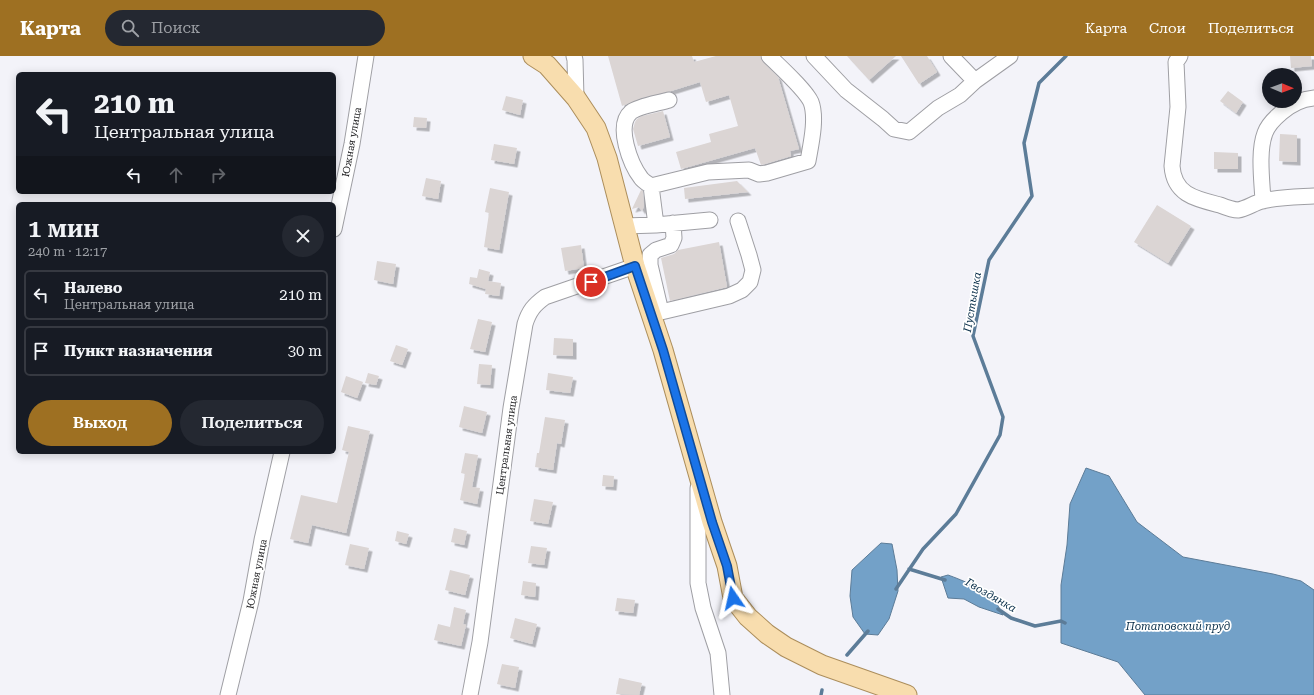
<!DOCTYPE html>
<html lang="ru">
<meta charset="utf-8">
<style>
body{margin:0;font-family:"Roboto Serif",serif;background:#242831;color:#f1f3f6;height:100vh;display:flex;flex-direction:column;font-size:15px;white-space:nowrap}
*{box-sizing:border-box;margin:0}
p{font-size:13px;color:#9ea1a6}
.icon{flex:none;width:22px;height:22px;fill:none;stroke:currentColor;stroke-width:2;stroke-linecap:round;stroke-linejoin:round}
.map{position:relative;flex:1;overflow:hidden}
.drawer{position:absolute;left:16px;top:146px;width:320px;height:252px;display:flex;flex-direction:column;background:#171b24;border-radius:6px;box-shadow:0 2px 10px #0003}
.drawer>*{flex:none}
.banner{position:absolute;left:16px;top:16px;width:320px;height:122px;border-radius:6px;box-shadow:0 2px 10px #0003;background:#171b24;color:#f1f3f6;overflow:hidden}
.needle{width:26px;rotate:91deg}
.fabs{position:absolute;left:1262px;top:12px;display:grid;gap:8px}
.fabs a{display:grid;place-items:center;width:40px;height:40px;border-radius:50%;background:#171b24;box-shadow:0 2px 10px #0003;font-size:20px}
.pin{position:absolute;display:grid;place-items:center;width:34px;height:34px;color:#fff;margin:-17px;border:2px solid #fff;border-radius:50%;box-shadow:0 1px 4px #0007}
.me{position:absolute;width:44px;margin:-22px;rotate:349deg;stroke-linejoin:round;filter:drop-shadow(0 0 3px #0008)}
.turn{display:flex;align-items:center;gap:14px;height:84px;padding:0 12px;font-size:18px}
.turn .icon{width:52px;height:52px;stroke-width:2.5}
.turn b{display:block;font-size:28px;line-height:34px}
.lanes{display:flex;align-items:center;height:38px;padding:0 12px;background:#0003;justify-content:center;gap:20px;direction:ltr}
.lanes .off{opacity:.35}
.round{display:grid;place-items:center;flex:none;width:42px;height:42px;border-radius:21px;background:#242831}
.head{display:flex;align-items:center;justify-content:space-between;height:68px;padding:0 12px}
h1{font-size:24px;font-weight:600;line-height:30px}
.cta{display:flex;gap:8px;margin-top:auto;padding:8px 12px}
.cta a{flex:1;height:46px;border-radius:24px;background:#9e7022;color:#fff;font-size:16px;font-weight:600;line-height:46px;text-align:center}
.cta a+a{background:#242831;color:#f1f3f6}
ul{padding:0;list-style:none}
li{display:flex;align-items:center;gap:12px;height:50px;margin:0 8px 6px;padding:0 4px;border:2px solid #363941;border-radius:6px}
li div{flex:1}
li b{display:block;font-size:15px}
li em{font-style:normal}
header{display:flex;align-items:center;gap:24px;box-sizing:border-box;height:56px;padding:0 20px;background:#9e7022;color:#fff}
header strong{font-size:19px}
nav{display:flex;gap:22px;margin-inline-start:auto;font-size:14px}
.search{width:280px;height:36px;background:#242831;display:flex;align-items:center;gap:10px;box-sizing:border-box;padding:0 14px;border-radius:22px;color:#9ea1a6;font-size:15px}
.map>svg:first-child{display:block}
</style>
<header>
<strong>Карта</strong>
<div class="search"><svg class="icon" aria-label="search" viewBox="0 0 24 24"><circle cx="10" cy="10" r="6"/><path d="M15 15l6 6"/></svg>Поиск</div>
<nav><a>Карта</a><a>Слои</a><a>Поделиться</a></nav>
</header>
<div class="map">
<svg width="1314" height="639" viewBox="0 0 1314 639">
<defs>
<filter id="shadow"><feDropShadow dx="3.5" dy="3.5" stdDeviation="0" flood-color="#0004"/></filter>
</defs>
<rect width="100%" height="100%" fill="#f3f3f9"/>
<!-- water -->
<path fill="#73a1c8" stroke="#5c7c98" d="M1086,412L1109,420L1137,466L1183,501L1273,518L1301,525L1314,534V639H1145L1118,606L1061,587V529L1067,489L1070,448Z
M881,487L892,488L897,514L898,535L889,563L878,579L865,578L853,561L850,540L852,514Z
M948,519C962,524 989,535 997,548C999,551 1001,556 1003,559L979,551L964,543L948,542L941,521Z"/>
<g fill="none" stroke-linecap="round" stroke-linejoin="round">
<!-- stream -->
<path stroke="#5c7c98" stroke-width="3.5" d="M909,513L945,524
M896,533L923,493L956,458L1000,379L1003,361L973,280L989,204L1032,140L1024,87L1039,27L1066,0
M998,553L1011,562L1035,570L1061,565L1065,567
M847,599L868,575
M821,639L822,634"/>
</g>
<!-- building -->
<path fill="#dbd5d4" filter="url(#shadow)" d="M608,0H692L694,6L716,0H760L763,6L778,21L799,93L790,95L791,100L765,108L761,109L755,92L681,113L676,96L711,86L709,78L738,70L729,39L706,46L700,26L671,35L641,42L622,50Z
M847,0H896L869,24Z
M901,0H927L937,16L919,28Z
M1290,0H1311L1312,10L1291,12Z
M1228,35L1243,46L1236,57L1220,45Z
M506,40L523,44L520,59L502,54Z
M663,55L670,81L638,90L633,73L635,66L637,63L642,60Z
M414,61L427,62L426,72L413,71Z
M1280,78L1297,79V106L1279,105Z
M494,88L517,92L514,108L491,104Z
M1214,96L1238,97V113H1214Z
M426,122L441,125L438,143L422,140Z
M737,125L748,136L685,143L684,132Z
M490,132L509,136L499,194L484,191L489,157L485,156Z
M641,134L643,135L644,150L642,155L639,151L632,153Z
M1157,149L1191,170L1168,207L1134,186Z
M719,186L727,231L670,245L661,202L674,198L678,194Z
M581,189L584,212L565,215L561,192Z
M377,205L396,208L393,228L374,224Z
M479,213L490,216L488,225L501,227L499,240L485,238L486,233L469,228L470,221L477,222Z
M478,263L492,266L485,296L470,293Z
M554,282L573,283V300L553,299Z
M396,289L408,293L402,309L390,305Z
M479,308L492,309L490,329L477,328Z
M368,317L379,320L376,329L365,327Z
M548,317L573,321L570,337L546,334Z
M346,320L363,326L357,342L341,336Z
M464,350L487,356L482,377L459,371Z
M545,361L565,364L561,388L557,387L553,414L535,411L537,397H539Z
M348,370L370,375L346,477L312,469L308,487L290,483L301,439L337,447L349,396L342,394Z
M465,397L478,399L472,431L480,432L477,448L460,444L465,418L461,417Z
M603,419L614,420L613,431L602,430Z
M534,443L553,446L548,468L530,465Z
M454,472L467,475L464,489L451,486Z
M397,475L409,478L406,488L395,485Z
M350,488L369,492L364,513L345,509Z
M531,490L547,492L544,509L528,507Z
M450,514L470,519L465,539L445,534Z
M523,525L536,527L535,541L521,539Z
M617,542L635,544L633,557L615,555Z
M454,551L466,554L463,568L466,569L461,590L434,584L438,568L450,571Z
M515,562L537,568L532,588L510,582Z
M502,608L519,611L515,632L497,628Z
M619,622L642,627L639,639L616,638Z"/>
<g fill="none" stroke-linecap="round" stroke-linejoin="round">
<!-- minor casing -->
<g stroke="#9f9fa4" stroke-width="17">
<path id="minor" d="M574,0L575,4L576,42
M814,0L846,34L883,63L894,73L909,76L938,52L960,39L975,25L1010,0
M951,0L975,25
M1180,0L1176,6L1178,51L1172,110C1174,139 1196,143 1220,149C1225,151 1233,154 1238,154C1246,153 1254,147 1262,145C1279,141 1296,141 1314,140
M651,130L708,116L749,114L759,118L767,117L808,105C811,88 817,62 811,46C805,33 780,11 769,0
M1263,145C1262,125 1258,95 1265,77C1268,69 1275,62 1281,57C1290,49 1301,43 1314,42
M656,169L651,130C648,128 643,125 641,122C631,109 615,70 631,56C639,50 659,47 669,44
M624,170L656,169L710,164
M334,173L352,88L366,0
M661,256L650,209V199L656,194L671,189L674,182L673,167
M651,257L661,256L729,240L742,234L750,226L753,214L749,199L738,165
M698,432V527L703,552L718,597L722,639
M228,639L251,545L262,484L282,396
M470,639L480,586L511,352L525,268C529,255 534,249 545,241L635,210"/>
</g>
<!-- major casing -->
<g stroke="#ac8e5c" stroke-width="21">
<path id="major" d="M533,0L547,9L576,42L596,72L607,102L635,210L663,294L712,466L727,510L733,542L748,561L767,578L786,591L822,609L907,639"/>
</g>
<!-- minor -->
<use href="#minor" stroke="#fff" stroke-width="15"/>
<!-- major -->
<use href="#major" stroke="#f8ddae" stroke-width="19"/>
</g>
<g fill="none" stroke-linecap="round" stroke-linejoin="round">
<!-- route casing -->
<g stroke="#114b97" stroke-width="10">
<path id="route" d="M591,226L635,210L663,294L712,466L727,510L733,542"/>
</g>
<!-- route -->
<use href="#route" stroke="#1a73e8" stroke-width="7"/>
</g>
<g text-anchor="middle" stroke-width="3.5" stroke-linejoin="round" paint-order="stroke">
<!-- street labels -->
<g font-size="10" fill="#252527" stroke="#fff">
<text transform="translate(351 86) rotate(-80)" y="4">Южная улица</text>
<text transform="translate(506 389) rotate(-82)" y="4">Центральная улица</text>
<text transform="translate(256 518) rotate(-79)" y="4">Южная улица</text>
</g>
<!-- water labels -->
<g font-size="11" font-style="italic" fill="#0b304b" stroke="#fff">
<text transform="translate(972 246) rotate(-80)" y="4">Пустышка</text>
<text transform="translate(991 539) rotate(30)" y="4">Гвоздянка</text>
<text x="1178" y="574">Потаповский пруд</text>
</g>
</g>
</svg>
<div class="fabs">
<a><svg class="needle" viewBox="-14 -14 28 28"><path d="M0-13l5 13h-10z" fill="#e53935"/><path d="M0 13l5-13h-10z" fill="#9ea1a6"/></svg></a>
</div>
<div class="pin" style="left:591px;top:226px;background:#d93025"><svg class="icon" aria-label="arrive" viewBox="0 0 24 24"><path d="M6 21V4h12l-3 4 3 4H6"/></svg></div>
<svg class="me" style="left:733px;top:542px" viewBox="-20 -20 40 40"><path d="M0-17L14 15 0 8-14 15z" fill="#1a73e8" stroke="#fff" stroke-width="4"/></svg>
<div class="banner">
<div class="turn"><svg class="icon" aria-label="left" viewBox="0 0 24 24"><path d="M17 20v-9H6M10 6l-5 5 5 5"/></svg><div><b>210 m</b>Центральная улица</div></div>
<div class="lanes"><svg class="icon" aria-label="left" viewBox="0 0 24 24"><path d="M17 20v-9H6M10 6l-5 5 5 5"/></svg><svg class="icon off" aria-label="ahead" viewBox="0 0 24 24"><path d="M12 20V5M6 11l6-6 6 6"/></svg><svg class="icon off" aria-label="right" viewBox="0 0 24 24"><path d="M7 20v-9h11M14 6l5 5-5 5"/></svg></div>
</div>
<section class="drawer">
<div class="head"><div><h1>1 мин</h1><p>240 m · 12:17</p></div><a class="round"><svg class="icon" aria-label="close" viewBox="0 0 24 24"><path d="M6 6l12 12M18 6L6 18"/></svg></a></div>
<ul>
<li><svg class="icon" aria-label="left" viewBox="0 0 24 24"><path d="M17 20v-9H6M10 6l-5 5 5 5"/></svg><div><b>Налево</b><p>Центральная улица</p></div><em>210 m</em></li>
<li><svg class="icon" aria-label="arrive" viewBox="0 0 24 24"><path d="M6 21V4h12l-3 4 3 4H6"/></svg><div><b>Пункт назначения</b></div><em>30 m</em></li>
</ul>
<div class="cta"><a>Выход</a><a>Поделиться</a></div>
</section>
</div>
